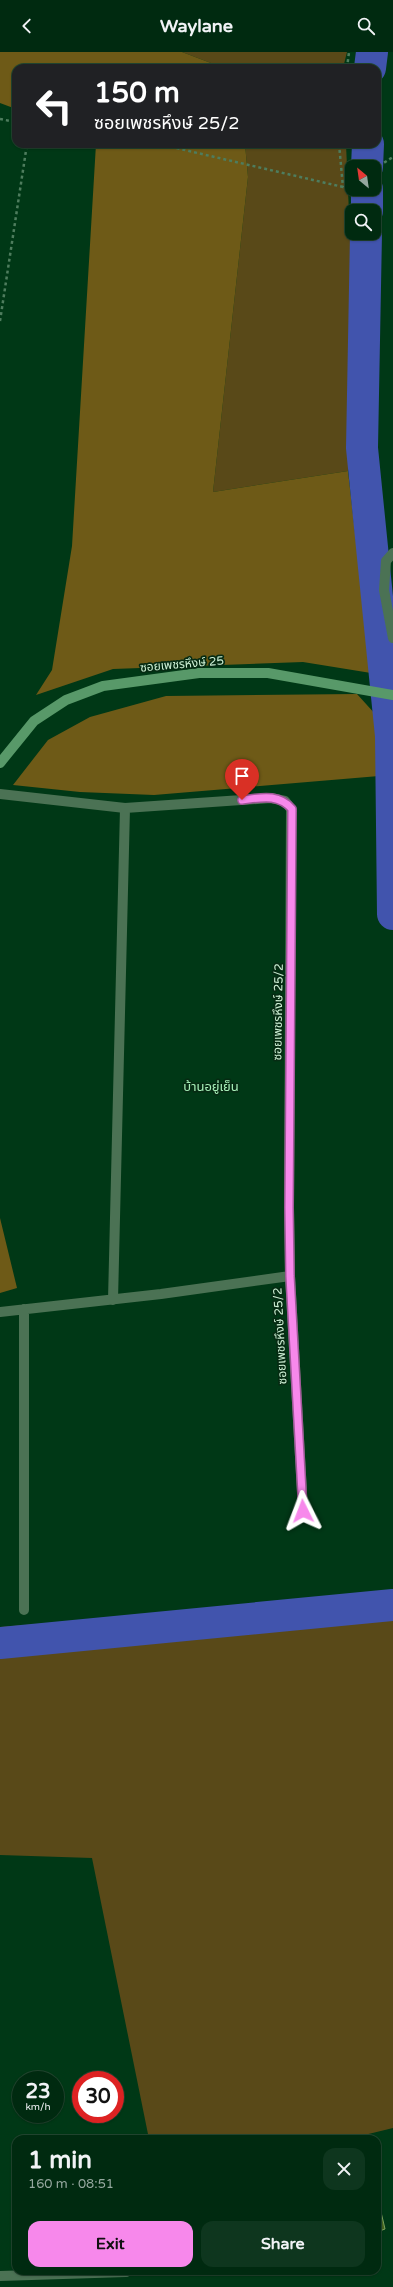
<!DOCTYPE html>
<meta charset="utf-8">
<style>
body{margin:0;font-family:"Varela Round","Noto Sans Thai",sans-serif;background:#0e361e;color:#f1f3f6;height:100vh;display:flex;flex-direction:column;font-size:15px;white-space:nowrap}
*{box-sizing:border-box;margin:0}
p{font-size:13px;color:#95a79f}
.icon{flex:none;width:22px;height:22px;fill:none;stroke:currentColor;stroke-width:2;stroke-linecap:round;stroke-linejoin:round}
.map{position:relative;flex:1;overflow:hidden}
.details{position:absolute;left:12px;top:2083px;width:369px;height:140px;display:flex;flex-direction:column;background:#002a10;border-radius:12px;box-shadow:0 1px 3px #0004,0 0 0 1px #224630}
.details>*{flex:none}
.guide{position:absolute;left:12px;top:12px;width:369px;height:84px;border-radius:12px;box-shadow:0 1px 3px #0004,0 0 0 1px #224630;background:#202124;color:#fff;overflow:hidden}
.needle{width:26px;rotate:331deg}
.tools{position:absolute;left:345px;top:108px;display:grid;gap:8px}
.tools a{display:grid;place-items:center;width:36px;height:36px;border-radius:8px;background:#002a10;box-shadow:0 1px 3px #0004,0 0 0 1px #224630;font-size:20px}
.speed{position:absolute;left:12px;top:2019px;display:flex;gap:8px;font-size:20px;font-weight:700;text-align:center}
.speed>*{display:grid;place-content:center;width:52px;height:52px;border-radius:50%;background:#002a10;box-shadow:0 1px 3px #0004,0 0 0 1px #224630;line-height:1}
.speed small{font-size:10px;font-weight:400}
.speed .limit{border:6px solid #d22;background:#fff;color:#111}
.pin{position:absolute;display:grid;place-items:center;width:34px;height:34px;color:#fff;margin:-41px -17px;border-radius:50% 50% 50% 0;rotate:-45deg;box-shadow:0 0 4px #0007}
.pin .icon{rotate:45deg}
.me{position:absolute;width:44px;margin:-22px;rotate:357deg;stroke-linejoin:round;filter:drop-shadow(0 0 3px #0008)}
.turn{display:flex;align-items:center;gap:14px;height:84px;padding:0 16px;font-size:18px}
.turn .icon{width:52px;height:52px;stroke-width:2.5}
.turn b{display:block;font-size:28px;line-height:34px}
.round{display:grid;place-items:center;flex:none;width:42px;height:42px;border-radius:12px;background:#0e361e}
.headline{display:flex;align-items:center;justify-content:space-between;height:68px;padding:0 16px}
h1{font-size:24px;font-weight:700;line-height:30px}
.button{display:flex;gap:8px;margin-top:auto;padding:8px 16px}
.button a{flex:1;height:46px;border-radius:12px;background:#f788eb;color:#111;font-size:16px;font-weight:700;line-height:46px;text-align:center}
.button a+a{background:#0e361e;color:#f1f3f6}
header{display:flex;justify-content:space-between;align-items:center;height:52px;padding:0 16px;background:#002a10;font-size:18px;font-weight:700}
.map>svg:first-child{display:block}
</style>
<header><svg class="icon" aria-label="back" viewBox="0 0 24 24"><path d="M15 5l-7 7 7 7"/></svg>Waylane<svg class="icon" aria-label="search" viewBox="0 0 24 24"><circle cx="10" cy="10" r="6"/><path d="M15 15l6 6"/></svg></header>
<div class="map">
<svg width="393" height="2235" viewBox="0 0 393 2235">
<rect width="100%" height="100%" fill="#003816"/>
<!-- green -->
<path fill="#594918" d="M182,0H347L343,16H224Z
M245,92H346L352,230L348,419L213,440L248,125Z
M393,1538V2076L348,2087H149L92,1806L0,1803V1575L379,1545Z"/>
<!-- forest -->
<path fill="#6e5a17" d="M0,0H182L224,16H16V57L0,51Z
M96,92H245L248,125L213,440L348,419L371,621L303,610L113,617L36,643L52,618L72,494Z
M357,642L376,663L391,723L154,743L80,740L13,733L48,688L90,665L166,644Z
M0,1166L17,1236L0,1241Z"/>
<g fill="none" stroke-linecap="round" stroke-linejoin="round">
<!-- canal -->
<path stroke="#4154ad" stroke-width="32" d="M370,16L372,0
M367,115L368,92
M367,159V137
M366,181L362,396L391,684L393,862
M0,1591L393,1553"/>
</g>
<!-- building -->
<path fill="#43631f" stroke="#7ea25e" d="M377,2143L385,2177L377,2180Z"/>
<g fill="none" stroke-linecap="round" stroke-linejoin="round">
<!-- path -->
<path stroke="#4e7d5e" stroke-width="2.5" stroke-dasharray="3 3" stroke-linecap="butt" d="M347,16L349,0
M0,67L16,70
M159,92L343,135L352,129
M339,92L343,135
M374,117L393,105
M0,269L27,92"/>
<!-- lane -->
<path stroke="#4b7254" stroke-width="10" d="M393,501L386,509L384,538L393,586
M0,2224L126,2220"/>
<!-- street -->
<path stroke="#4b7254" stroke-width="10" d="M0,742L125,756L271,746L285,749L291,757L289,1155L290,1224L303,1459
M113,1248L125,756
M24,1257V1558
M0,1260L161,1242L290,1224"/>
<!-- secondary -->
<path stroke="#589969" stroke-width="10" d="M0,711L34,669L66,648L103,634L199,621H268L393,643"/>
</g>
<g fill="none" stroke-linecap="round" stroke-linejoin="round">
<!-- route casing -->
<g stroke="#a15899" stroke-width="10">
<path id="route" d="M242,748C260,746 278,741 292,757L289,1156L290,1224L303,1459"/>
</g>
<!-- route -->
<use href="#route" stroke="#f788eb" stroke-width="7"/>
</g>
<g text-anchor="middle" stroke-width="3.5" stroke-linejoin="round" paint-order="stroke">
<!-- street labels -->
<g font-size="12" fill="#cef0d5" stroke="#062b13">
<text transform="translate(182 612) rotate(-5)" y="4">ซอยเพชรหึงษ์ 25</text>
<text transform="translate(278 960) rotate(-89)" y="4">ซอยเพชรหึงษ์ 25/2</text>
<text transform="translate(280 1284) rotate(-93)" y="4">ซอยเพชรหึงษ์ 25/2</text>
</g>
<!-- neighbourhood labels -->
<g font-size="13" fill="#a8efb9" stroke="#062b13">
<text x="211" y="1039">บ้านอยู่เย็น</text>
</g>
</g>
</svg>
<div class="tools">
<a><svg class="needle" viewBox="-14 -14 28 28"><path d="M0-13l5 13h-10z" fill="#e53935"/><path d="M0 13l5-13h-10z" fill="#95a79f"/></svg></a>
<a><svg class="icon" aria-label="search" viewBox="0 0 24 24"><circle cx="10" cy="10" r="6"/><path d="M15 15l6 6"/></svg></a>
</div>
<div class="speed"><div>23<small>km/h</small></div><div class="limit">30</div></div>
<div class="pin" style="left:242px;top:748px;background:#d93025"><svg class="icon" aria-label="arrive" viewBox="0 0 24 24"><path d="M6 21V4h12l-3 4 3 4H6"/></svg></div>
<svg class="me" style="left:303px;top:1459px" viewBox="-20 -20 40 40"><path d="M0-17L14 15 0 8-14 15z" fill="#f788eb" stroke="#fff" stroke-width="4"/></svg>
<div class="guide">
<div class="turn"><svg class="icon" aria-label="left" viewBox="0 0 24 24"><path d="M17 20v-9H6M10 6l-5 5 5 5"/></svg><div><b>150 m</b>ซอยเพชรหึงษ์ 25/2</div></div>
</div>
<section class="details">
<div class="headline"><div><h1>1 min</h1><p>160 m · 08:51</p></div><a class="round"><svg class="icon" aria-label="close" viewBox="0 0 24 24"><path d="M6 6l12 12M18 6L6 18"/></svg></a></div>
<div class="button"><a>Exit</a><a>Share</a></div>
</section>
</div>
